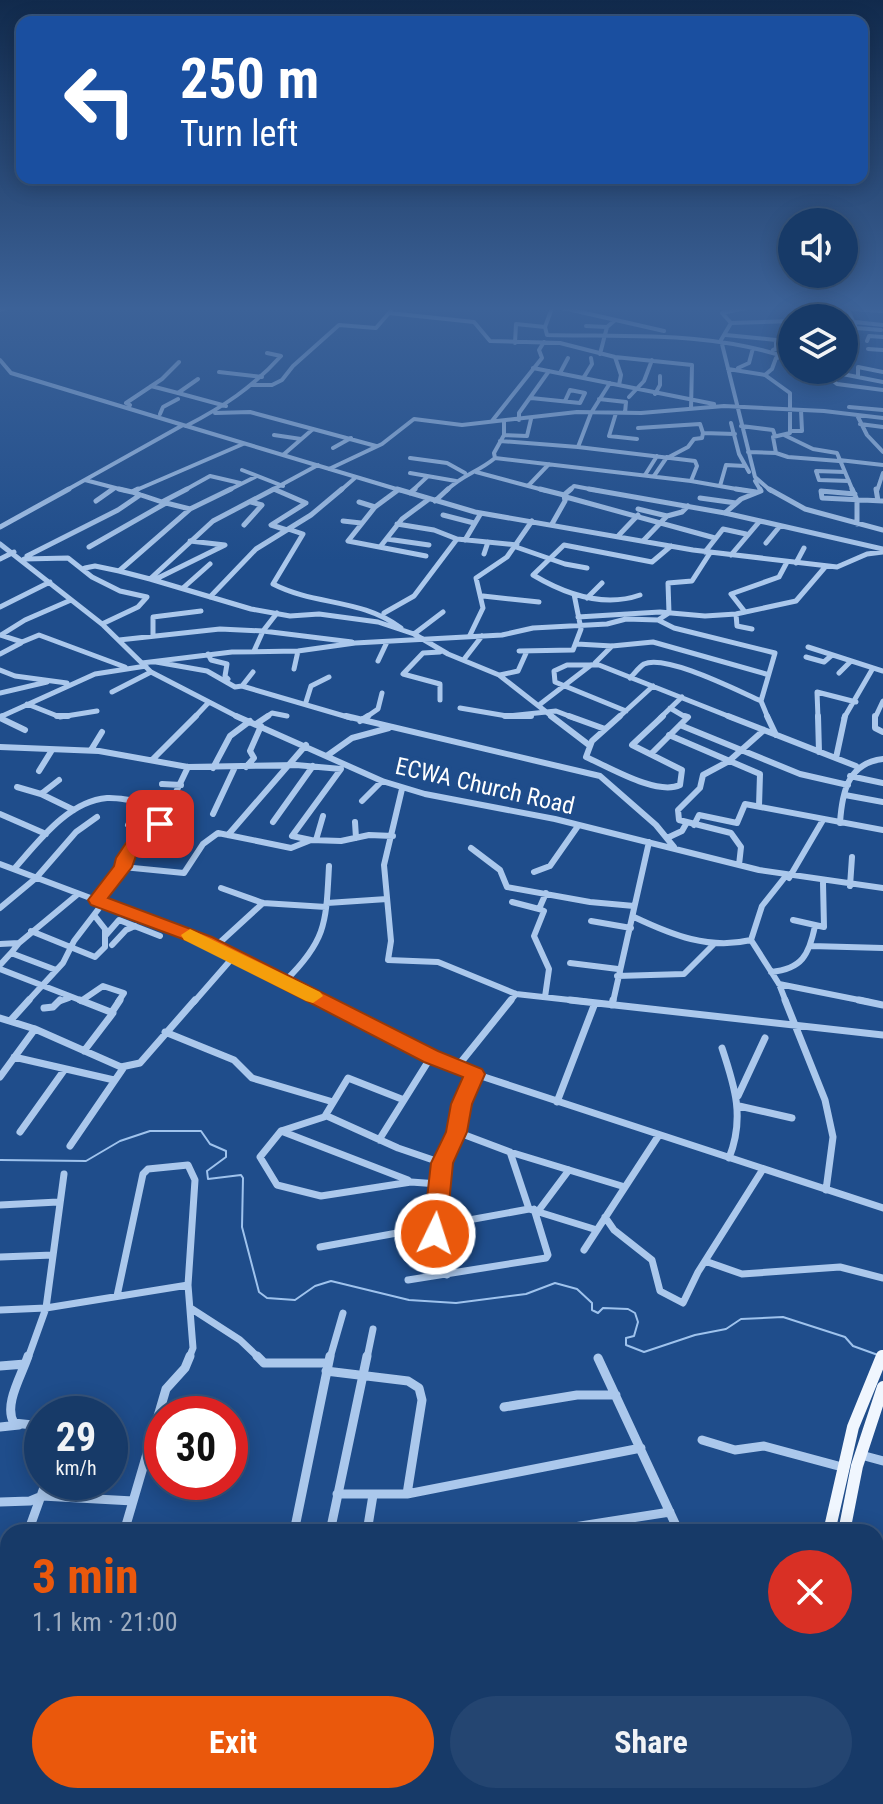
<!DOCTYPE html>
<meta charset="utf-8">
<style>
body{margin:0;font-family:"Roboto Condensed",sans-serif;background:#244571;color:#f1f3f6;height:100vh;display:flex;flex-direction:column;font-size:30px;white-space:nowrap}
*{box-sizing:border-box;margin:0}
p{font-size:26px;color:#9eadc0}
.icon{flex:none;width:44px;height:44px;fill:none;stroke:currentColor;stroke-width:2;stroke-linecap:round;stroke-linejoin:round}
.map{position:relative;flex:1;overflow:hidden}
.details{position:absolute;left:0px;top:1524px;width:884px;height:280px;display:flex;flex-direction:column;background:#173a68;border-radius:24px 24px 0 0;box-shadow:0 4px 20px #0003,0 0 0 2px #36547c}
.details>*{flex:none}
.top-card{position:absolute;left:16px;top:16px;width:852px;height:168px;border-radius:16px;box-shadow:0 4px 20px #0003,0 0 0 2px #36547c;background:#1a4fa0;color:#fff;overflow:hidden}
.controls{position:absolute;left:778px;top:208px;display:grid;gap:16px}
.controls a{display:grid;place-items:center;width:80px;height:80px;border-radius:50%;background:#173a68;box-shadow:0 4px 20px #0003,0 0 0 2px #36547c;font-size:40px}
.speed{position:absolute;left:24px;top:1396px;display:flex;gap:16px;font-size:40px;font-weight:700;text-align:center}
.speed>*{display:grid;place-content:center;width:104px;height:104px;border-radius:50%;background:#173a68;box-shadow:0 4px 20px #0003,0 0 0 2px #36547c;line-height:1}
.speed small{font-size:20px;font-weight:400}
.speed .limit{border:12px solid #d22;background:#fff;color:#111}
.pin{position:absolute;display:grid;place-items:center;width:68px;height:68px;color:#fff;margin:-34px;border-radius:16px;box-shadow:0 4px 12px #0006}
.me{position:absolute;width:88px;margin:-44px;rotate:4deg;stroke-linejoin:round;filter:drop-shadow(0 0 6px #0008)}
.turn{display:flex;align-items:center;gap:28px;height:168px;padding:0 32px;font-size:36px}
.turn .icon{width:104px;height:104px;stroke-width:2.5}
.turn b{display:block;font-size:56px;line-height:68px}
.round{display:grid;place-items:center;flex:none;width:84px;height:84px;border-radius:42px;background:#244571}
.head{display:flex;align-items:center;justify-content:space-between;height:136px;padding:0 32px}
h1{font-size:48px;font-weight:700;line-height:60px;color:#ea580c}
.button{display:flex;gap:16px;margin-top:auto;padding:16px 32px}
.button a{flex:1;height:92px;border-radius:48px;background:#ea580c;color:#fff;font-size:32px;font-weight:700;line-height:92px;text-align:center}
.button a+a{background:#244571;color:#f1f3f6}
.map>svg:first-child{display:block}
</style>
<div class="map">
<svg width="883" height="1804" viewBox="0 0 883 1804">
<rect width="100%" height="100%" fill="#1f4d8b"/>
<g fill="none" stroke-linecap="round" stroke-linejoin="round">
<!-- stream -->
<path stroke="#9fc3ed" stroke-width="2" d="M0,1160L86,1161L120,1141L150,1131H201L210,1144L226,1151V1157L207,1171L208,1179L241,1175L243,1178L242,1227L259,1292L267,1298L295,1300L315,1286L331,1281L409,1300L456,1303L526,1294L555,1283L577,1289L592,1303V1310L598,1313L603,1308L628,1309L635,1313L638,1322L634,1336L626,1338V1345L644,1352L695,1335L726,1329L741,1319L783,1317L845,1337L853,1346L878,1355"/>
<!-- minor-far4 -->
<path stroke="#abc8ec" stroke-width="4" d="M392,308L389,313L474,322L490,341L560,343L615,357L692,365L691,409
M552,308L545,327L547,335C631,337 712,331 792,359
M563,308L664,331
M745,308L722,313L731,323L721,340L755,477L771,491
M836,308L883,311
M0,310L5,308
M848,310L856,328L881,330
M854,322L883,325
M731,323L792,321
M586,326L607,327
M726,335L776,340V349
M867,341L869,336L883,337
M515,343L516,324L545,327
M868,349L883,350
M773,350L792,340
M600,354L607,327L614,321
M615,357L621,375L619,385
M0,360L11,373L183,425L65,491
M533,368L714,404
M738,368L749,363L753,348
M728,369L765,375L790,393V433L773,437L776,453L788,457L839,461
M822,370L883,382
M219,372L262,377
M560,373L568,358
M834,373L832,380L837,384L883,390
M765,375L772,369L776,358L784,356
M584,377L592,364L591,358
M858,377V367L883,372
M198,379L178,393L226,406
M610,383L591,413L578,447L695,461L697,466L691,481L748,491
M253,385H272L282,380L293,366L339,325L376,328L389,313
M151,386L178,393
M655,394L660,385V376
M629,397L644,381L652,360
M531,398L580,403L585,393L570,390L565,401
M599,399L626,402L625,413
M130,405L126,403L162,379L179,362
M849,407L883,410
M215,413L250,412L313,429
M616,413L609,436L637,439
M160,414L163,407L178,399
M857,415L867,435L883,452
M519,420V413L549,371
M492,421L542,358L539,350L544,342
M504,421V435L494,453L495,458L691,481
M731,423L739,454L749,472
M860,424L883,427
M183,425L403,491
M186,426C223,407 253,387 281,356L267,353
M741,426L773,430L775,436
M638,428L700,424L703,433
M790,431H802L801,410
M274,435L301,439
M504,435L527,436L531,419
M784,435L813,449L837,453L853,491
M500,441L578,447
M333,448L351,438
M748,452L776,453
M283,455L313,429L376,446
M669,457L688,447L694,439L702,438L703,433L735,434
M410,458L447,463L465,473
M839,460L883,465
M329,469L382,444L414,419L462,425L577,412L641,413L724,406L824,411L883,418
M242,470L283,486
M476,472L547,491
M845,472L816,471L819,480L849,481
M410,473L456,481
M645,475L657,456
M654,476L667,457
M85,480L127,491
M755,481L761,491
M528,486L549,464
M720,486L726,465L745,466
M110,491L114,488
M134,491L243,444
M183,491L210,476L240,483
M227,491L255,477
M270,491L318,465
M340,491L356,477
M412,491L427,477
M446,491C463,474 477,473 495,458
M569,491L574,486L600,491
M877,491L883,473"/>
<!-- minor-far3 -->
<path stroke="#abc8ec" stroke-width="5" d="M119,489L132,492
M138,489L132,492L162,502
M187,489L162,502L190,509
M274,489L213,521L150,579L251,609L290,616L319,614L378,622L414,634L448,654L499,675L554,718
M397,489L475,512L693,550L837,567L867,554L883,552
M540,489L564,495L571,489
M589,489L725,513L883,549
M736,489L756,492
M769,489L805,509L883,530
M852,489L857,500V524
M876,489L878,501
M276,490L306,503L271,525L287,530
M398,490L375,507L348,541L426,556
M410,493L415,489
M855,494L821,491L822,498L883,501
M566,497L715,538
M700,498L736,503
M96,501L113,489
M435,501L448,489
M359,502L375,507
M638,509L667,516
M725,513L741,499L761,491L760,489
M443,515L474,523
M343,521L361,523
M397,524L434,530L457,539
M552,524L565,501L564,495
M244,525L262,505L251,502
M0,527L69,489
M288,529L303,534L273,584C316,606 360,598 401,628
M619,535L638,515
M387,539L429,545
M465,540L481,513
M643,541L667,516L682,512L688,506
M766,543L780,526
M0,544L102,624L151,672L240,718
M89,547L166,503
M380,547L402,519L429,499
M516,547L565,564L587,568
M705,552L723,529L746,534
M484,554L488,542
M731,555L759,522
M27,556L118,510L140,495
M0,559L14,552
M24,559L68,558L92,577L120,591L147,597L138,607L102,624
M796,563L804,548
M85,568L95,566L119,571
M150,579L119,571L190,509L231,489
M154,580L225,545L190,541
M183,588L210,564
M640,595C603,608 565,594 533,575L564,545L652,562L671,546
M483,596L539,602
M210,597L256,549L311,515L342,489
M587,598L602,583
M0,607L50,582
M745,612L731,594L779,577L787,562
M384,613L414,596L457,539L517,545
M736,614L737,626L752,629
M578,617L660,612L705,616L736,614L796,601L826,566
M658,620L674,628L775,653L761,701L768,718
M414,634L443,612
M0,635L22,642L39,635L125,667
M1,635L25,620L71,600
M470,635L483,608L476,578L507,557L532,521
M153,636V617L201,611
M119,640L220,629L263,631L277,613
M577,644L612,646L653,642L766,674
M808,647L883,671
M254,651L263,631L352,642
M519,651L573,650L581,629L574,594
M440,652L423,653L403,674L440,684V700
M0,654L21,643
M208,654L211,660L227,664L225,676L228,679
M806,657L824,662L832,655
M465,658L482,636
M378,661L387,642
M156,662L207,671L235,687L242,686
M142,663L232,652L298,651L355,643L502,635L533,628L607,624L626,619L658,620L669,613L668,583L692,581L710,553
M595,663L612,646
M294,669L298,651
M0,670L15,676L67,683
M253,672L242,686L351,718
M839,673L851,661
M500,675L518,671L527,651
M630,678C634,674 639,667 644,664C666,654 738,691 761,701
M112,692L151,672
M0,693L47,682
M306,702L311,686L329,677
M27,704L60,717L97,711
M539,705L591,665
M460,708L507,716L556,711L574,718
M670,708L687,718
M626,711L555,682L554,671L567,665H599L733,718
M0,717L95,674L146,666
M194,718L209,702
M265,718L272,713L287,716
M365,718L378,709L382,693
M618,718L653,686
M660,718L682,697
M818,718L817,692L856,702
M844,718L873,668
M875,718L883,701"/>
<!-- minor-far2 -->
<path stroke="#abc8ec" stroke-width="6" d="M57,716H68
M236,716L382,781L425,794L555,819L759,870L883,888
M346,716L600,776L656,825L674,847
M505,716H531
M551,716L589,745
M569,716L605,729
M620,716L592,741L586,757C609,767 657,796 680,785L682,770L632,745L663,716
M728,716L856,766
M767,716L776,735
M818,716L819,752
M875,716V728L883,732
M0,717L3,716
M0,718L25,730
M360,721L368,716
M256,724L268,716
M680,725L800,774L848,785
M669,735L760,774L759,806
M0,747L99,751L188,767L296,765L341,769L292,836L311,840
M91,750L102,732
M651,754L688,717L685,716
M328,755L352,738L389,728
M836,758L845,716
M152,760L196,716
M246,767L254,758L250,751L261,726
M213,768L230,736L250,721
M39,771L52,750
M850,776L883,783
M162,784L181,785
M17,787L41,794L74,810
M402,789L384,865L391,941L388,960L438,962L516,994L588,1002
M41,794L59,780
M845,795L883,802
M362,801L382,781
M0,814L46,834
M213,814L235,767
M132,817L128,825L153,827
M273,822L313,766
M355,822L356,838
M840,823C842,792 848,763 883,759
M694,825L699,815L737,823L745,804L883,830
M228,835L306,745
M667,838L682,831L686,824
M316,840L323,816
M471,848L500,870L507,887L590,902L634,906
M0,864L205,941L324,1002
M739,865L741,847L731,833L679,820L678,810L700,788L703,775L729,761L764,730
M123,867L184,873L203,844L218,833L291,848L311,840L341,841L369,835L393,836
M14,869C38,842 68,801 107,798C126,797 150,805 169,808
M534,872L550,866L578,826
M785,877L762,906L751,940L779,984L786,1002
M789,878L823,820
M850,886L852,857
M221,888L263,903L326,907
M97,900L123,867L132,846L163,819L188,767
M512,902L539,909
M327,903L387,899
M0,908L36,878L76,832L97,817
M634,917C672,935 709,950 751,940
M793,920L824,927L823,883
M591,921L631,928
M31,931L95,957L105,947V929L94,915
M106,935L119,920L160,936
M19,943L11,953L56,970
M0,944L19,943L78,894
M112,945L126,930L135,926
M216,946L263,903
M811,946L883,948
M570,963L618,969
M0,965L11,953
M0,969L85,1002
M771,972C802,969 809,955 815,926
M617,976L684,974L713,945
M285,981C327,940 326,922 329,866
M779,984L869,1002
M545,997L549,969L534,936L544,911L539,909L546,893
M81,1001L103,986L124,993L118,1002
M27,1002L63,963L74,941L103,903
M58,1002L69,998
M194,1002L235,955
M509,1002L516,994
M613,1002L649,842"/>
<!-- minor-far1 -->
<path stroke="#abc8ec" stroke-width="7" d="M80,1000L113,1013L84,1051
M320,1000L431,1057L475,1074L883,1208
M570,1000L883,1035
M785,1000L825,1100L833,1137L826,1190
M859,1000L883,1005
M612,1005L613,1000
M44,1008L53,1007L60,1000
M112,1012L120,1000
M0,1018L35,1029L121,1067L140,1063L195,1000
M10,1021L29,1000
M165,1032L234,1060L252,1078L333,1102
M722,1048C735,1087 745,1118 729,1158
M14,1057L114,1080
M457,1067L511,1000
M0,1077L35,1029
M738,1096L765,1038
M557,1102L595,1003
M739,1106L792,1118
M325,1116L348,1078L404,1100
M281,1131L408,1180
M20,1132L65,1069
M457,1132L510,1152L625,1187
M379,1140L431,1057
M70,1146L124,1067
M510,1152L529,1209L597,1230
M438,1184L411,1182L321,1196L277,1185L260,1157L281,1131L327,1116L398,1148L442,1163
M0,1205L58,1202
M539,1210L569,1170
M605,1217L614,1230L652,1260L660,1291L683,1303L698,1272L763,1169
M320,1247L529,1209
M584,1250L659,1135
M0,1257L53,1255
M705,1261L742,1274L840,1267L883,1278
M447,1275L434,1231L438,1184L442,1163L457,1132L461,1104L475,1074
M408,1280L546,1258L548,1255L534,1209
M117,1296L143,1174L148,1169L188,1165L195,1180L188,1285L193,1348L189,1358
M192,1309L240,1340L259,1358
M0,1310L46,1308L188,1285
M28,1358L46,1308L64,1174
M330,1358L343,1313
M367,1358L373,1329"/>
<!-- minor -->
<path stroke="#abc8ec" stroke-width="9" d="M28,1356C22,1375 3,1405 14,1423L42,1426
M257,1356L264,1363H328
M598,1358L679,1532
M0,1366L25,1364
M326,1371L408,1381L419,1388L422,1400L407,1494
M504,1407L577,1395H616
M0,1427L19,1425
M702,1440L735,1450L764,1446L842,1467
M861,1455L883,1461
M337,1494H407L641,1448
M0,1502L30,1501L42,1496L133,1501
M28,1532L46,1482
M124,1532L166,1389L185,1368L190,1356
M294,1532L330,1356
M330,1532L367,1356
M367,1532L373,1495
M542,1532L670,1512
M876,1575H883
M0,1607L8,1584
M0,1679L8,1677
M876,1764H883
M240,1804L241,1796
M567,1804L571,1796"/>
<!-- major-far1 -->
<path stroke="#f0f6fe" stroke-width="10" d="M882,1358L883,1355"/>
<!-- major -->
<path stroke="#f0f6fe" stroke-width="12" d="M829,1532L853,1427L882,1356
M844,1532L857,1466L883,1387
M830,1796L831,1804
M845,1796L846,1804"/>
</g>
<!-- sky -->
<linearGradient id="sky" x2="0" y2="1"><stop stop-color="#112a4c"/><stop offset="0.55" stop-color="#3c6298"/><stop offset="1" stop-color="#3c6298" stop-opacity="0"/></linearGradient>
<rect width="883" height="561" fill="url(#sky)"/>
<!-- route -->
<path fill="#ea580c" stroke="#983908" stroke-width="2" d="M160,819L168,824L138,850L132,867L108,898L212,937L438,1051L482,1069L485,1074L472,1104L467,1132L453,1163L446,1234L443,1240L435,1243L427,1240L423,1234L431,1163L446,1132L451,1104L463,1077L424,1062L199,945L91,905L88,900L114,866L116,858L126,843Z"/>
<!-- slow -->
<path fill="#f59e0b" d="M190,929L320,992L323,996L313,1003L306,1001L184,940L181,935Z"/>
<g text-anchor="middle" stroke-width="8" stroke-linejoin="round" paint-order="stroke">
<!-- street labels -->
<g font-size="24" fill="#fff" stroke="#1f4d8b">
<text transform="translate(485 786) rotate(13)" y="8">ECWA Church Road</text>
</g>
</g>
</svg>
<div class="controls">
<a><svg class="icon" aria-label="sound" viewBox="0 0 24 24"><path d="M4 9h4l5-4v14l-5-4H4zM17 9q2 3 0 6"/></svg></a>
<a><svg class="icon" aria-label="layers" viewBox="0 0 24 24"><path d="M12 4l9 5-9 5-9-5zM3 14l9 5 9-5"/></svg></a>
</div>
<div class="speed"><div>29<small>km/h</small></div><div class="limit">30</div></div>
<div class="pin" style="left:160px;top:824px;background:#d93025"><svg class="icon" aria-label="arrive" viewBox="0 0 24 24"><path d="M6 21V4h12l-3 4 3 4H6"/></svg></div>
<svg class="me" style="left:435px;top:1234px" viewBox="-20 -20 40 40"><circle r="17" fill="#ea580c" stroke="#fff" stroke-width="3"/><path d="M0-11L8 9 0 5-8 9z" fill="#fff"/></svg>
<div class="top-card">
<div class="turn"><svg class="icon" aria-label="left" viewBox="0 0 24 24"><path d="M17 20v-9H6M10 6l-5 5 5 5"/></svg><div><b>250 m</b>Turn left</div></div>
</div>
<section class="details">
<div class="head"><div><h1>3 min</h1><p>1.1 km · 21:00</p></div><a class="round" style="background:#d93025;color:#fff"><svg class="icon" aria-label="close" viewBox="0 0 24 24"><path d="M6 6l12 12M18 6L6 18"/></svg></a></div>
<div class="button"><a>Exit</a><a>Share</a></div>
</section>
</div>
